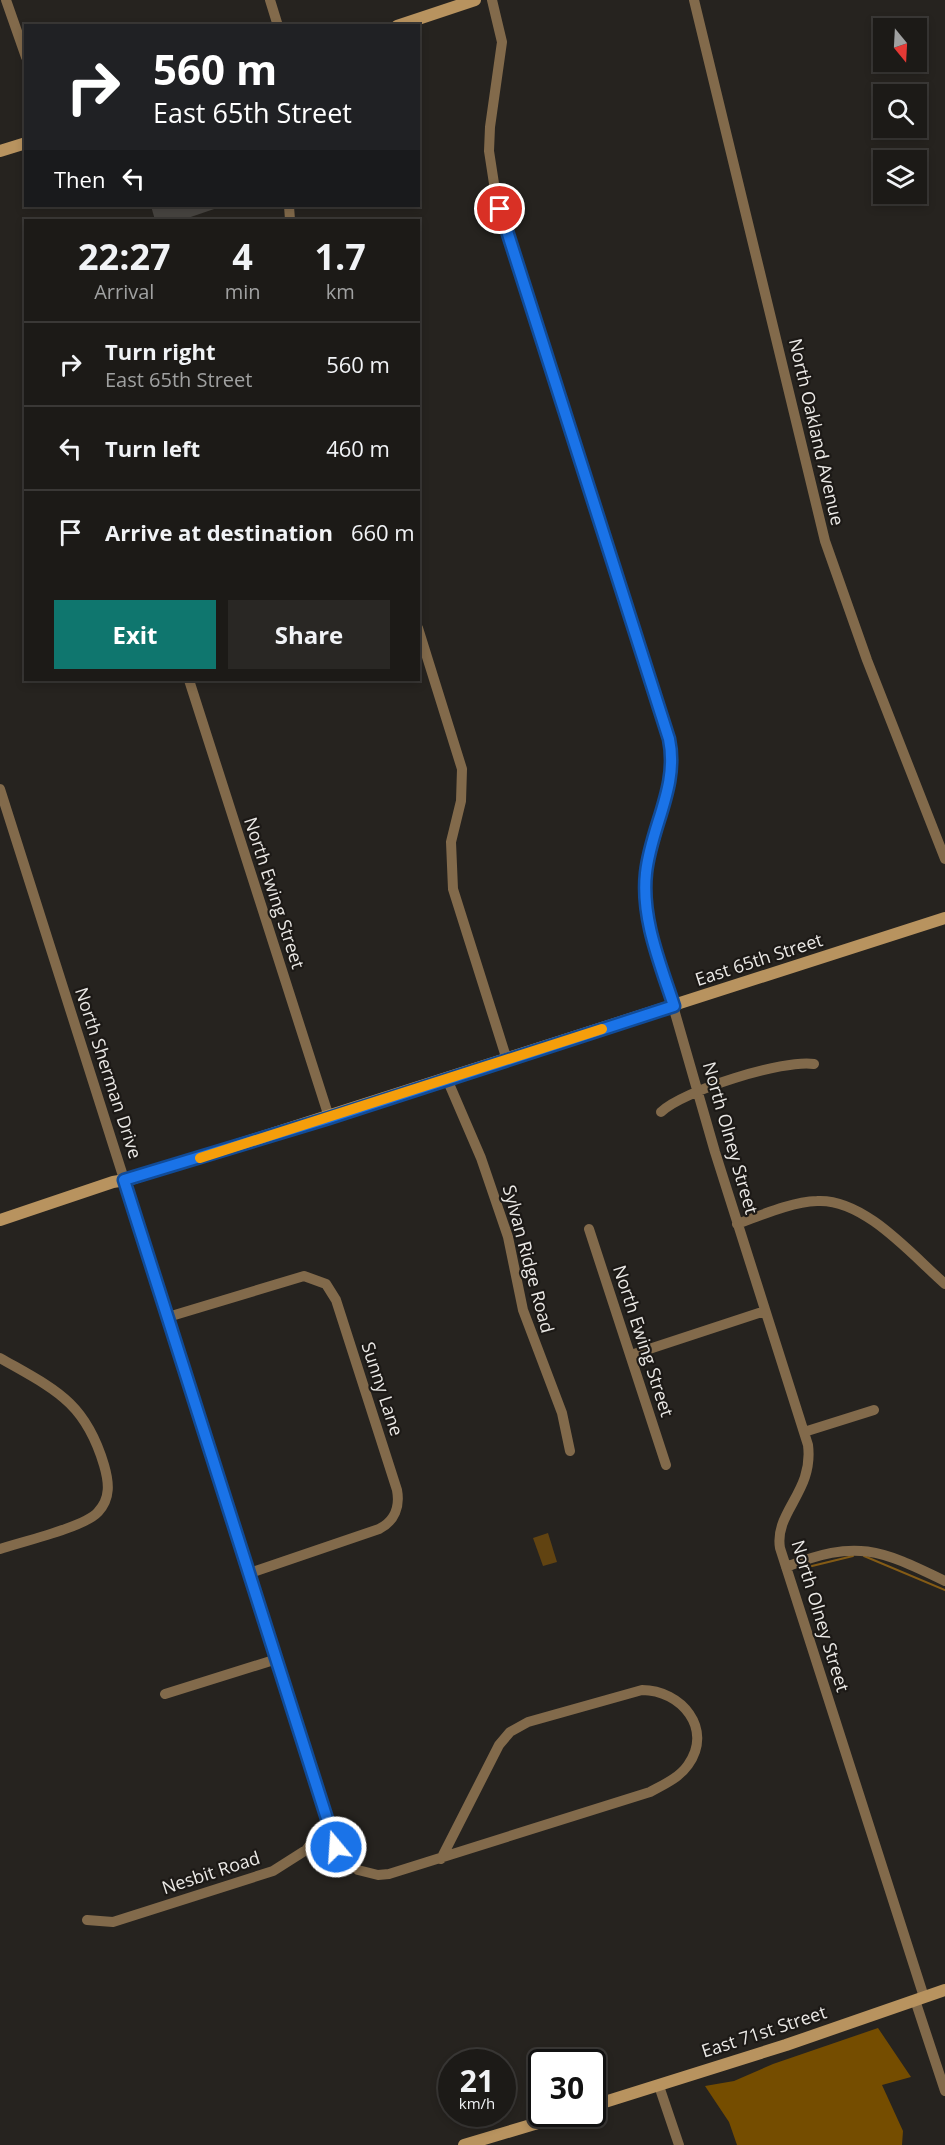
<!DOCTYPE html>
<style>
body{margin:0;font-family:"Open Sans",sans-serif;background:#292724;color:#f1f3f6;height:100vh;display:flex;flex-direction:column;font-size:22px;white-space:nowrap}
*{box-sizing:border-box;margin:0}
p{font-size:20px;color:#a0a1a1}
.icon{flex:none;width:33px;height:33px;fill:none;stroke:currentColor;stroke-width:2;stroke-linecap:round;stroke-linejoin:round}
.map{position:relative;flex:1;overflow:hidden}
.panel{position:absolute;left:24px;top:219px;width:396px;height:462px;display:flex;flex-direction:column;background:#1c1a17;border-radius:0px;box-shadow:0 3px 9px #0003,0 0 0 2px #3a3836}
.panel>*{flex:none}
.guide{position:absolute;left:24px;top:24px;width:396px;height:183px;border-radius:0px;box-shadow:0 3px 9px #0003,0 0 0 2px #3a3836;background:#202124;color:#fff;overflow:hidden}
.needle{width:39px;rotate:162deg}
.buttons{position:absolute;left:873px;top:18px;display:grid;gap:12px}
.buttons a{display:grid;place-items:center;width:54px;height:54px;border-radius:0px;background:#1c1a17;box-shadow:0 3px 9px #0003,0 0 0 2px #3a3836;font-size:30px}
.speed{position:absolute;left:438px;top:2049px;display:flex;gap:12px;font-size:30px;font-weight:700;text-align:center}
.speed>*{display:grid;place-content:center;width:78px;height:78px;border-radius:50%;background:#1c1a17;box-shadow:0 3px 9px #0003,0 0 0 2px #3a3836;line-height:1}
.speed small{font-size:15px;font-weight:400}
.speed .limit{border:3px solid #111;border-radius:9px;background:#fff;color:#111}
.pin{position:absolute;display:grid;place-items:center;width:51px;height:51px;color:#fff;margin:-26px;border:3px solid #fff;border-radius:50%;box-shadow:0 2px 6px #0007}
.me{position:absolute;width:66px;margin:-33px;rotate:342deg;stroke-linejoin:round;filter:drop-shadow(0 0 4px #0008)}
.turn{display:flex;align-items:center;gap:21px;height:126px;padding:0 30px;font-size:27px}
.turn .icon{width:78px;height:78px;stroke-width:2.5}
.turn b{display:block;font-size:42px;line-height:51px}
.then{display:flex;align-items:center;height:57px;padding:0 30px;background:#0003;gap:12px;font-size:22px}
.eta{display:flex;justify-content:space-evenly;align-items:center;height:102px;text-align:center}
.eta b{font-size:36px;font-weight:700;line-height:42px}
.cta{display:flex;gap:12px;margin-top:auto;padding:12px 30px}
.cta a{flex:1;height:69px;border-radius:0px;background:#0f766e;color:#fff;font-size:24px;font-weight:700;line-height:69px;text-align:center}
.cta a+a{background:#292724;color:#f1f3f6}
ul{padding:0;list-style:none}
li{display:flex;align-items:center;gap:18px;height:84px;padding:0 30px;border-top:2px solid #3a3836}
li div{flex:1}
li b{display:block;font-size:22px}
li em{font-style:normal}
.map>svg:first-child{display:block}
</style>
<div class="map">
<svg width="945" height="2145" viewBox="0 0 945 2145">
<rect width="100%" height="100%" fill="#26231f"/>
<!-- green -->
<path fill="#614311" d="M548,1533L557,1562L543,1566L533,1538Z"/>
<!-- forest -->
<path fill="#754d00" d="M878,2028L911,2077L882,2085L903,2131L902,2145H737L729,2122L705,2086L734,2081L773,2064Z"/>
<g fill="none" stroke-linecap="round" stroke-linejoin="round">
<!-- stream -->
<path stroke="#845b15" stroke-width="2" d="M864,1556L945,1590
M812,1566L853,1556"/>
</g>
<!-- building -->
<path fill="#484541" d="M151,206H220V207L182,220H155Z"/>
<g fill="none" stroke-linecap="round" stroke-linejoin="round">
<!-- street -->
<path stroke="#826a4b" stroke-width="10" d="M6,0L26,57
M270,0L278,26
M492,0L502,42L490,127L489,151L495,190L671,747L672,770L669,790L646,872L648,919L715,1152L808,1445C814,1492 774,1512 780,1548L924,1997
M694,0L825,541L867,660L945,859
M289,206L290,220
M418,628L462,769L461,801L451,842L453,889L507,1060
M189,680L329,1117
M0,789L335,1843L343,1857L358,1870L378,1875L389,1874L650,1792C663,1785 679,1778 688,1765C714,1729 681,1690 642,1690L528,1722L510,1732L499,1745L441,1859
M447,1079L481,1158L508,1237L523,1310L562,1413L570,1451
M661,1112C682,1091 784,1059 814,1064
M737,1224C762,1215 791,1202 817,1201C864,1198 912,1255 945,1284
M589,1229L666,1465
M168,1317L304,1276L326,1284L336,1300L397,1490C400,1506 395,1521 379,1529L250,1573
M631,1355L765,1311
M0,1358C54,1389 85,1401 104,1465C109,1482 111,1498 98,1512C85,1527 21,1542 0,1549
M804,1432L874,1410
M786,1567C857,1539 879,1549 945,1581
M165,1694L277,1659
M87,1920L113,1922L273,1871L306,1850L328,1822
M915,2000L945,2091
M659,2086L679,2145"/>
<!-- secondary -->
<path stroke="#b8935f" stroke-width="12" d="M397,26L475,0
M0,151L26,143
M0,1220L113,1182L131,1179L945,918
M592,2106L786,2045L945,1990
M464,2145L568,2114"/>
</g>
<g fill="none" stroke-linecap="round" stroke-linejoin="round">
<!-- route casing -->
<g stroke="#114b97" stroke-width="15">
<path id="route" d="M336,1847L124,1180L329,1118L674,1006C660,963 641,918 646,873C651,826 679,787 669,739L500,209"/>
</g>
<!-- route -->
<use href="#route" stroke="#1a73e8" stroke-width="10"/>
<!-- slow -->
<path stroke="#f59e0b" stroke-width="10" d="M200,1158L602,1029"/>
</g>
<g text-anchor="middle" stroke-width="4.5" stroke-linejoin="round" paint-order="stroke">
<!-- street labels -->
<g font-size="18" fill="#ebe9e6" stroke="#1c1916">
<text transform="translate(816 432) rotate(77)" y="6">North Oakland Avenue</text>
<text transform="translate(274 893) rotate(72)" y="6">North Ewing Street</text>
<text transform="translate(759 960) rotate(-18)" y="6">East 65th Street</text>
<text transform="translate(108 1073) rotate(72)" y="6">North Sherman Drive</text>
<text transform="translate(730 1138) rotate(74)" y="6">North Olney Street</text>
<text transform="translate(528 1259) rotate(75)" y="6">Sylvan Ridge Road</text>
<text transform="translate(643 1341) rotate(72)" y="6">North Ewing Street</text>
<text transform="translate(382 1389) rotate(72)" y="6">Sunny Lane</text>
<text transform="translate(820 1616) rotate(73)" y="6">North Olney Street</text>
<text transform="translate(211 1873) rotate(-18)" y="6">Nesbit Road</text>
<text transform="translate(764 2032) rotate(-18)" y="6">East 71st Street</text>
</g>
</g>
</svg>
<div class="buttons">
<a><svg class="needle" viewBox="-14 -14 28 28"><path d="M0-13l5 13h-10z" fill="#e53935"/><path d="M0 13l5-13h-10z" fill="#a0a1a1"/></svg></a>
<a><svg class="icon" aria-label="search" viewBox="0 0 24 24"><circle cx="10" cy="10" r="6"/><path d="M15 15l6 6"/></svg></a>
<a><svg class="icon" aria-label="layers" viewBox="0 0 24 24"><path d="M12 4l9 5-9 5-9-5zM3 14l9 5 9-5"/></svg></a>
</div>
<div class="speed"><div>21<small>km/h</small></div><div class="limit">30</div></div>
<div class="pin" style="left:500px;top:209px;background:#d93025"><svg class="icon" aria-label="arrive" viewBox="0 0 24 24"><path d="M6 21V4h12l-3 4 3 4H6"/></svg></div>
<svg class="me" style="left:336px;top:1847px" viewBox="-20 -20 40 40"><circle r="17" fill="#1a73e8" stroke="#fff" stroke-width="3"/><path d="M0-11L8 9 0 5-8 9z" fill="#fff"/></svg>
<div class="guide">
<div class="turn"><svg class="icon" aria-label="right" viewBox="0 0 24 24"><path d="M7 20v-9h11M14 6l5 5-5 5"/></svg><div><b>560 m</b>East 65th Street</div></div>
<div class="then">Then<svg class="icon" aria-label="left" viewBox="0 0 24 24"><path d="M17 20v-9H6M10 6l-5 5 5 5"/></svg></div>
</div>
<section class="panel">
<div class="eta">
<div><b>22:27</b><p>Arrival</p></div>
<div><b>4</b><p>min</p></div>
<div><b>1.7</b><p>km</p></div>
</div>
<ul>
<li><svg class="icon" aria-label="right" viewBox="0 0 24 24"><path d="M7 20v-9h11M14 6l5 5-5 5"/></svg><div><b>Turn right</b><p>East 65th Street</p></div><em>560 m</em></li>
<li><svg class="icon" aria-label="left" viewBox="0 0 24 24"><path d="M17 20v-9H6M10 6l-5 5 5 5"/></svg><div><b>Turn left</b></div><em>460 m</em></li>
<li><svg class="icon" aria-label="arrive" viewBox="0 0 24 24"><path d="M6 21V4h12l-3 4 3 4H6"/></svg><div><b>Arrive at destination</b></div><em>660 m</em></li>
</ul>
<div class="cta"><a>Exit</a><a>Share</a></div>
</section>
</div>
